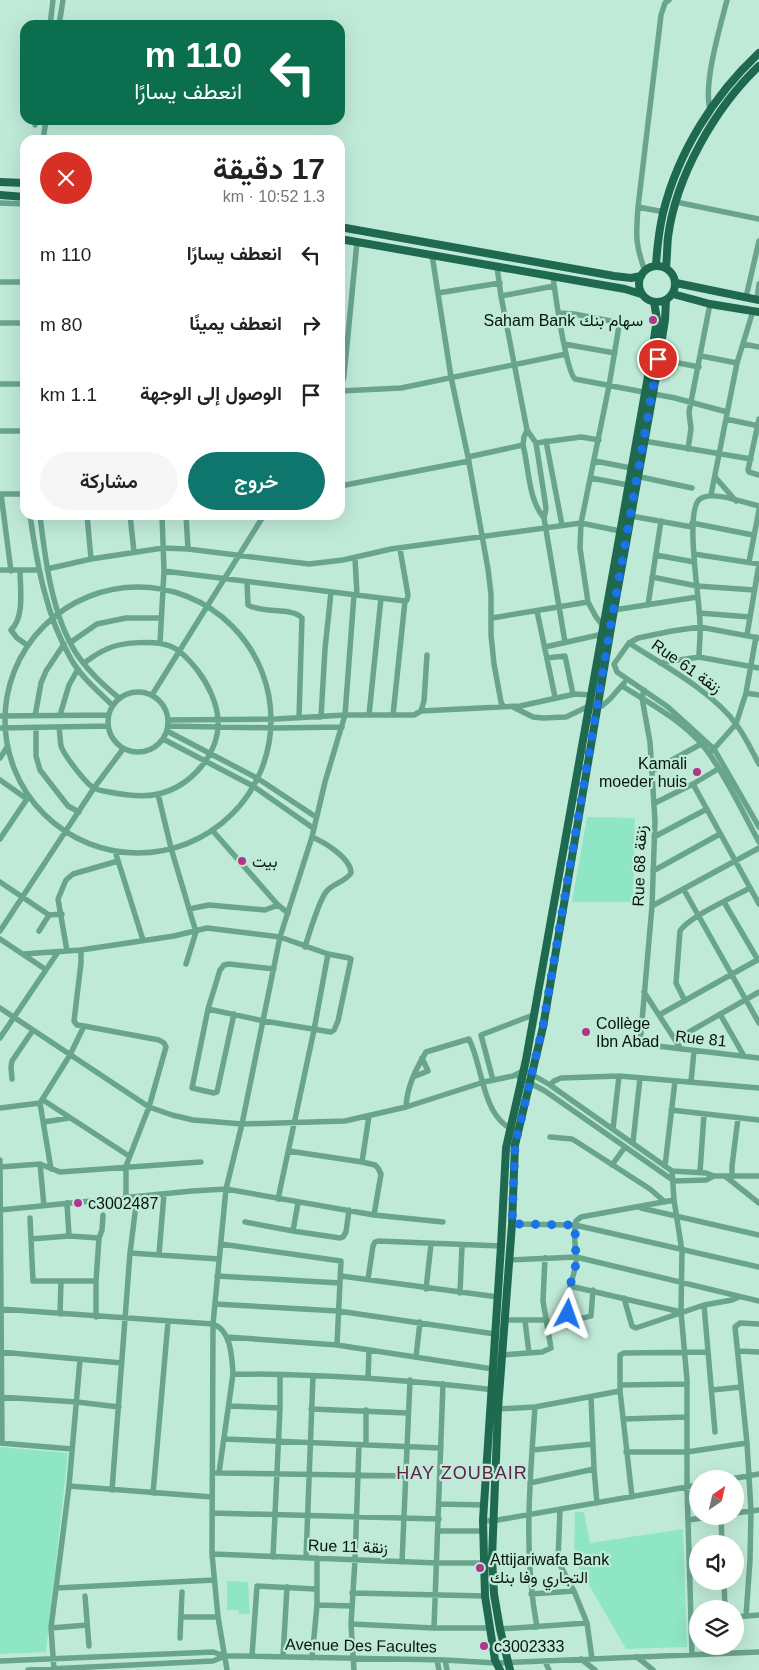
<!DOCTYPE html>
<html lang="ar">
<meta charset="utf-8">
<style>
body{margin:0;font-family:Arial,Vazirmatn,sans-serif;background:#f6f6f6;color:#222;direction:rtl;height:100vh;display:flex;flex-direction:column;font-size:19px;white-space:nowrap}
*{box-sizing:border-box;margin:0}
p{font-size:16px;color:#767676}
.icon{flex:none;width:28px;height:28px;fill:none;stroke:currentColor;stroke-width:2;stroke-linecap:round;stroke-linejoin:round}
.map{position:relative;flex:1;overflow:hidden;direction:ltr}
.sheet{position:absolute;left:20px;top:135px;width:325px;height:385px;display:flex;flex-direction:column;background:#fff;border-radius:15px;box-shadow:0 5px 20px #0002;direction:rtl}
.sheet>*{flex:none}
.top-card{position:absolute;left:20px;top:20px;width:325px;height:105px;border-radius:15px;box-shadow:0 5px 20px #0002;direction:rtl;background:#0b6e4f;color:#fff;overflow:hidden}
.needle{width:32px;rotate:34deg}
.controls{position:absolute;left:689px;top:1470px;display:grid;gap:10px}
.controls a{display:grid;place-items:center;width:55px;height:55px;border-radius:50%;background:#fff;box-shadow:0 5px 20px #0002;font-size:25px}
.pin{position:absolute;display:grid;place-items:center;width:42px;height:42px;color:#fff;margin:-21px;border:2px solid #fff;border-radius:50%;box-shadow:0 1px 5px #0007}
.me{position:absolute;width:55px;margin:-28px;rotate:4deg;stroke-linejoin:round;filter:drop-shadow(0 0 4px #0008)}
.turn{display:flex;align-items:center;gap:18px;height:105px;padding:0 20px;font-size:22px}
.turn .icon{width:65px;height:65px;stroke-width:2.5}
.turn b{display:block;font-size:35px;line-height:42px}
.round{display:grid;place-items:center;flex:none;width:52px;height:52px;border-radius:26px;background:#f6f6f6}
.headline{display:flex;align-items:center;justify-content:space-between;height:85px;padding:0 20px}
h1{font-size:30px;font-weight:600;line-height:38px}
.button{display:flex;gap:10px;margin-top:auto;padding:10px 20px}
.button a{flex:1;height:58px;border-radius:30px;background:#0f766e;color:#fff;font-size:20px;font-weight:600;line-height:58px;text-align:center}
.button a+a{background:#f6f6f6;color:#222}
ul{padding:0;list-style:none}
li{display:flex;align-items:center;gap:15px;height:70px;padding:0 20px}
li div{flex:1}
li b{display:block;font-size:19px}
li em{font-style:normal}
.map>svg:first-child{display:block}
</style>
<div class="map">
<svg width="759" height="1670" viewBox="0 0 759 1670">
<rect width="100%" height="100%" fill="#c0ead8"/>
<!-- green -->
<path fill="#8fe6c4" d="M587,817L635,818L633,902H572Z
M0,1447L68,1453L46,1652L0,1654Z
M575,1512H584L590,1543L683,1529L687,1647L626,1649L574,1559Z
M227,1581L248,1582L250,1614H239L238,1610H227Z"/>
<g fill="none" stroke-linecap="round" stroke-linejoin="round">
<!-- minor -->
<path stroke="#69a58d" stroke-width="5.5" d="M50,25L53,0
M59,25L63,0
M710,110C703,83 720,28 727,0
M35,125L36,120
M43,140L46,120
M676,202L759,219
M0,203L25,204
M638,207L664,212
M432,255L451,377L468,457L488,569L491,594V635L494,664L501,702L503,706
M497,267L501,296L527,430L524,437L523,445C529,468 528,499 544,518
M645,271C635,244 636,235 638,207L661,15L665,3L669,0
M553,277C555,293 566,371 575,379L675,398L727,412
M0,282H25
M438,293L500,283
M501,296L554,286
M746,297L759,241
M757,299L759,284
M559,313L574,314L616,322L619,323V326L609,386L581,523L580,548L588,602L596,617L604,627
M0,323H25
M564,344L615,353
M743,344L759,347
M701,356L737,363
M658,359L699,367
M0,384H25
M340,391L401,388L566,354
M340,392L344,376L357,242
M726,419L759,426
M759,419L748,470L749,472L759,475
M527,430L536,443L545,501L546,509L544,518L565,642
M0,431H25
M546,441L562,525
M644,441L751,459
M536,443L581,437L599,440
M688,449L691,429L689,412L710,304
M468,457L523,445
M595,461L631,468
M636,476L692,488
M715,477L736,501
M591,478L628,485
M340,486L469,461
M0,494H25
M1,494L11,571
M711,495L737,363L753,311
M30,515C37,564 46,616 71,659C81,677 98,691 112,705
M40,515C45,559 52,615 76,653C87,670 103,685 119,698
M87,515L91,559
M130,515L134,552
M186,515L188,549
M631,516L692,527
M692,523L753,535
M694,554L759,564
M656,555L694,562
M355,558L357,595
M749,562L759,510
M47,569L91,559L163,548L188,549L309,564L343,560L391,549L581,523L620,531
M0,570H38
M20,570C20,588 25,617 11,630L17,638L27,645
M164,571L405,601L407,600L408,595L400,549
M652,577L697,586L754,590
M247,582L248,605C263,614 292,607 302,618L299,718
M5 720a133 133 0 1 1 266 0a133 133 0 1 1-266 0Z
M648,605L661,521
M614,610L697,597
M537,611L555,697
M699,613L750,617
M492,618L588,602
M747,635L759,564
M759,638L700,627L672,631L638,638L629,643L614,664L617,672L668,707L714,749L759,827
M71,642L97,624L126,618H161
M160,643L164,571L162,515
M629,643C663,665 713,692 736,724C745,736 752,751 759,764
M545,647L603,634
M699,657C699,646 701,634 700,623C700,602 684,510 700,499C712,490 745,503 759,506
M547,658L565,656L573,694
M660,663L699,657L759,668
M622,686C650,703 684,722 705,748C725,774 743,813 759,842
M644,690L642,698L650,742L655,821L652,906L640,1044L759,1058
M108 722a30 30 0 1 1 60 0a30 30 0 1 1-60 0Z
M746,693L759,695
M152,695L264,515
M513,707L533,717L543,718L566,717L589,706H602L610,699L624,683
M421,711L520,706L575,694L591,695
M60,715L69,685L78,669
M369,715L381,598
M393,715L405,601
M0,716L108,715
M35,716L41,683L46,671L64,644
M321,717L325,649L331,592
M168,720L276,719L345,715H414L421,711L424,701L427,655
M168,726L275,728L342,727
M59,727C60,733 60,740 61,746C64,755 86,784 94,788C97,790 104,791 109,792C124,795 142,798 158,794C190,787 220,754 218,720C217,703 208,684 198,671C191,662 181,650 170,646C156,640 121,642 107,649C99,652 91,658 84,663
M0,728L108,726
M36,728V756L40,770L68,806L79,812
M167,731L257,778L316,817
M163,739L253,786L313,828
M712,751L736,724L746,693L756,637
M0,758L7,747
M652,771L701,744
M0,780L27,799
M693,784L759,904
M158,794L171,848L196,932L186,964
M655,803L693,784L718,769
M212,830L278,905L288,913
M312,837L325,782L345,715L354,595
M654,837L707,809
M0,839L29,796
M115,851L143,940
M653,871L720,834
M0,882L49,915
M684,890L759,1023
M724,902L758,960
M652,906L759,848
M189,909L209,905L265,910L278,905
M0,931L94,788L123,749
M39,931L49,915L62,914
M0,939L45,969
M67,951L58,899L66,880L73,874L118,861
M23,954L81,950L174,936L207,928L280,937L328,954L349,958L351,959L338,1021L334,1030L331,1032L264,1021L208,1009
M644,992L681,1049
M685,1001L676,983L680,931C689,917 733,897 750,888
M0,1008L149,1107L172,1115L193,1120L218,1122L242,1124L345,1121L406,1107L484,1082L513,1076L523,1071L533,1075L550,1085L672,1171L706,1173L714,1176
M234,1014L217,1092L214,1093L192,1088L208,1009L220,970L224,965L229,964L274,969
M720,1014L744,1056
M659,1015L759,959
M84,1026L159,1040L164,1043L166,1047L149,1107L126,1166V1197
M0,1038L58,952
M675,1040L759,992
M413,1077L428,1071L422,1058
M519,1077L545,1091L674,1181L706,1180L714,1176H759
M12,1079L11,1067L12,1061L33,1030
M493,1080L481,1035L533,1015
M691,1082L694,1051
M550,1085L554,1081L561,1078L619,1076L759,1088
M43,1100L129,1156
M406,1107C407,1086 416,1069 426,1052L469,1039C484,1068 481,1121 519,1132
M0,1108L40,1103
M671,1110L759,1120
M44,1122L69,1118
M613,1129L619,1076
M550,1137L572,1139L577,1142L650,1189L665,1202
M633,1142L640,1078
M0,1160L2,1443
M362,1162L369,1116
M40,1164L44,1206
M612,1165L625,1147
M665,1166L675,1081
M0,1167L40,1164L60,1172L201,1162
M51,1169L40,1103L70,1055L84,1026L77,1025L74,1021L81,963V950
M672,1171L674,1200L682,1251L681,1312L687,1380V1487L692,1655
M700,1172L704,1114
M725,1176L759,1203
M732,1176V1166L738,1118
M278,1199L314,1030L328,954
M67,1203L69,1236
M641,1208L759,1235
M0,1210L192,1191L226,1189L374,1215L381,1174L378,1168L375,1165L362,1162L289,1151
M374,1215L443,1222
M30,1218L33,1281H96
M245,1222L293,1231L340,1238L343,1237L346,1232L349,1210
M512,1224L575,1225L759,1267
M293,1231L298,1203
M31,1239L69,1236L99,1238
M221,1244L341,1261L337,1345
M130,1253L219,1259
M159,1254L164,1194
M509,1260L576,1257L759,1301
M217,1276L340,1283
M341,1276L498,1297
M368,1279L373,1246L375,1242L378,1241L501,1246
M570,1286L681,1312
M426,1289L431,1244
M593,1290L591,1316C585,1318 572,1321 569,1315C562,1304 574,1277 576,1264C577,1250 572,1235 576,1221L581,1217L674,1200
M460,1293L462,1246
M624,1298L632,1326L636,1328L704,1305L732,1300L739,1297
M215,1304L338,1311L495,1334
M704,1305L715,1432
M0,1309L213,1324C231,1330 232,1357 233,1374L219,1473
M60,1314L61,1281
M96,1317V1281L99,1238L102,1230L103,1215
M505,1320H547
M525,1321L529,1353
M227,1337L337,1345L493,1369
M738,1351L759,1352
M0,1352L122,1363
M502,1355L542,1352L551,1348L543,1301L545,1258
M416,1357L420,1322
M233,1374C321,1374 408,1380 495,1390
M368,1378L369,1350
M620,1385L687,1384
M712,1390L741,1387
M0,1397L77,1402L119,1407
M591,1397L594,1469L597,1503
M229,1406L280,1408
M535,1407C530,1481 523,1553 537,1627
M311,1409L408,1413
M498,1409L535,1407L620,1391
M366,1410V1445
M623,1419L687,1417
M224,1439L441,1448
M0,1443L72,1449
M532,1450L593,1444
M626,1452H687L747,1443
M217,1473L406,1476
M731,1479L759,1474
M530,1483L594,1469
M69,1486L212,1497
M112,1490L130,1253L137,1197
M153,1493L168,1322
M632,1497L620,1391V1355L624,1353L708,1352
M439,1504L484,1505
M560,1509L558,1561L574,1591L587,1623L592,1659
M212,1513L439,1519
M735,1513L759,1510
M721,1516L722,1544
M483,1520L492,1521L698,1485
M689,1520L714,1516
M438,1531H483
M212,1554L437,1563H483
M273,1557L280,1408V1375
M306,1558L313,1376
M528,1558L558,1561
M402,1562L410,1380
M724,1581L725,1609
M56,1588L214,1580
M352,1593L485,1596
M531,1594L574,1591
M85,1596L89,1646
M317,1605L352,1606
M746,1616L750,1560L751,1511L747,1443L735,1327L740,1323L759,1324
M181,1617H218
M735,1617L759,1615
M351,1624L434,1628H490
M51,1628L87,1625
M434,1628L443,1384
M500,1629L587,1623
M180,1638L182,1592
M252,1656L257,1586L315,1589
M283,1657L287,1587
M637,1657L653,1670
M312,1658L317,1605V1558
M581,1659L595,1670
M437,1660L439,1670
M445,1660L447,1670
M0,1661L213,1652L225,1656
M545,1661L549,1670
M28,1670L213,1661L225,1656H241L445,1660L496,1663L759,1652
M54,1670L51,1628L69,1486L80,1360
M227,1670L218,1617L212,1554L213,1324L226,1189L242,1124L280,937L312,837C324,842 351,858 351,873C344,883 333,883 326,892C319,901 309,934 305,947
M354,1670L351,1624L355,1560L359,1445"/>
<!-- major -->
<path stroke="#206951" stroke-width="8" d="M0,182L25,183
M0,195L25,197
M340,227L614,276L631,278L641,276
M340,239L625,289L641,294
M639 284a18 18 0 1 1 36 0a18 18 0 1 1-36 0Z
M656,266C657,248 659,231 663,213C678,152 714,95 759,53
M666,268C667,258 667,247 668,237C676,176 715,108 759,66
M676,283L759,300
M673,294L710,304L759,312
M500,1670L495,1660L485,1596L483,1520L501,1246L506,1148L526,1060L650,365L657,319L654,302
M510,1670L500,1629L494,1594L492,1558L498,1409L512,1224L515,1145L543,1027L614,610L653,394L665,320L666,300"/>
</g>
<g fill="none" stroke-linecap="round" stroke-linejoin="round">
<!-- route -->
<path stroke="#1a73e8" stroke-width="9" stroke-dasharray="0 16.2" d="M568,1314V1293L576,1264L575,1225L512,1224L515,1145L543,1026L610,629L658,359"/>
</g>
<!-- markers -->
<g fill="#b03689" stroke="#c0ead8" stroke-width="2">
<circle cx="653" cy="320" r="5"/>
<circle cx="697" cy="772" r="5"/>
<circle cx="242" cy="861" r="5"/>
<circle cx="586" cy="1032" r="5"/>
<circle cx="78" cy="1203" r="5"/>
<circle cx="480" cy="1568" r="5"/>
<circle cx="484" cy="1646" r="5"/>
</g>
<g text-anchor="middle" stroke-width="4.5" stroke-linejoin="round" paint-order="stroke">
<!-- poi labels -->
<g font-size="16" fill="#06150f" stroke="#c0ead8" text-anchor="start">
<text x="643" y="326" text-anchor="end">Saham Bank سهام بنك</text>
<text x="687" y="769" text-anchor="end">Kamali<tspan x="687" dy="18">moeder huis</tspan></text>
<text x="252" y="867">بيت</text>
<text x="596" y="1029">Collège<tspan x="596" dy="18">Ibn Abad</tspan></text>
<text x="88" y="1209">c3002487</text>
<text x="490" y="1565">Attijariwafa Bank<tspan x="490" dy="18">التجاري وفا بنك</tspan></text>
<text x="494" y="1652">c3002333</text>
</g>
<!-- street labels -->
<g font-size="16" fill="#06150f" stroke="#c0ead8">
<text transform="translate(687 666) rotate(35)" y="6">Rue 61 زنقة</text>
<text transform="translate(639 866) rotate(-88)" y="6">Rue 68 زنقة</text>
<text transform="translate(701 1038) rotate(6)" y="6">Rue 81</text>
<text transform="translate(348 1546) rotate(2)" y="6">Rue 11 زنقة</text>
<text transform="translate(361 1645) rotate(1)" y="6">Avenue Des Facultes</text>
</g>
<!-- neighbourhood labels -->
<g font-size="18" letter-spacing="1" fill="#5d2148" stroke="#c0ead8">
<text x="462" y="1479">HAY ZOUBAIR</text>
</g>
</g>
</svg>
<div class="controls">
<a><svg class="needle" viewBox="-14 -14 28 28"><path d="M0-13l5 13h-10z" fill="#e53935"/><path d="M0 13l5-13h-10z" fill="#767676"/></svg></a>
<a><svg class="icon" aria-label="sound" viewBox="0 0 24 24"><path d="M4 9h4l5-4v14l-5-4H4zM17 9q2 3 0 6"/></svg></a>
<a><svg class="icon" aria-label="layers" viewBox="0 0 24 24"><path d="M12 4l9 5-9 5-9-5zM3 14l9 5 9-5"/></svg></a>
</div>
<div class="pin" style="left:658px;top:359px;background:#d93025"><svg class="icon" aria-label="arrive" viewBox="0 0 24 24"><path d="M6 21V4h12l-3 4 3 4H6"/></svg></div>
<svg class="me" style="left:568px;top:1314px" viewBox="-20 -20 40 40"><path d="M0-17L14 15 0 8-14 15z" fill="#1a73e8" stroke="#fff" stroke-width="4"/></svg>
<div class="top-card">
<div class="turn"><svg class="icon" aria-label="left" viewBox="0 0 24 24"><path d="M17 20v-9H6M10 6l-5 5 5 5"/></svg><div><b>110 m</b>انعطف يسارًا</div></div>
</div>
<section class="sheet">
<div class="headline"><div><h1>17 دقيقة</h1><p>1.3 km · 10:52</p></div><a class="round" style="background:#d93025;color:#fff"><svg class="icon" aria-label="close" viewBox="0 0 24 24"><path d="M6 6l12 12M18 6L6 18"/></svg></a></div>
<ul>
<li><svg class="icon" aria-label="left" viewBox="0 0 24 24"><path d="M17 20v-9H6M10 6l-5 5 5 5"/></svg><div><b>انعطف يسارًا</b></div><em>110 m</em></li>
<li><svg class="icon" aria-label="right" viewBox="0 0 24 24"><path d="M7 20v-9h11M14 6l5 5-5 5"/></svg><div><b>انعطف يمينًا</b></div><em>80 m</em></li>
<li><svg class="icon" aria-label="arrive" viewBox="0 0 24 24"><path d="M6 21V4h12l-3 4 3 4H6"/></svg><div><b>الوصول إلى الوجهة</b></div><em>1.1 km</em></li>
</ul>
<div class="button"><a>خروج</a><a>مشاركة</a></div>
</section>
</div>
